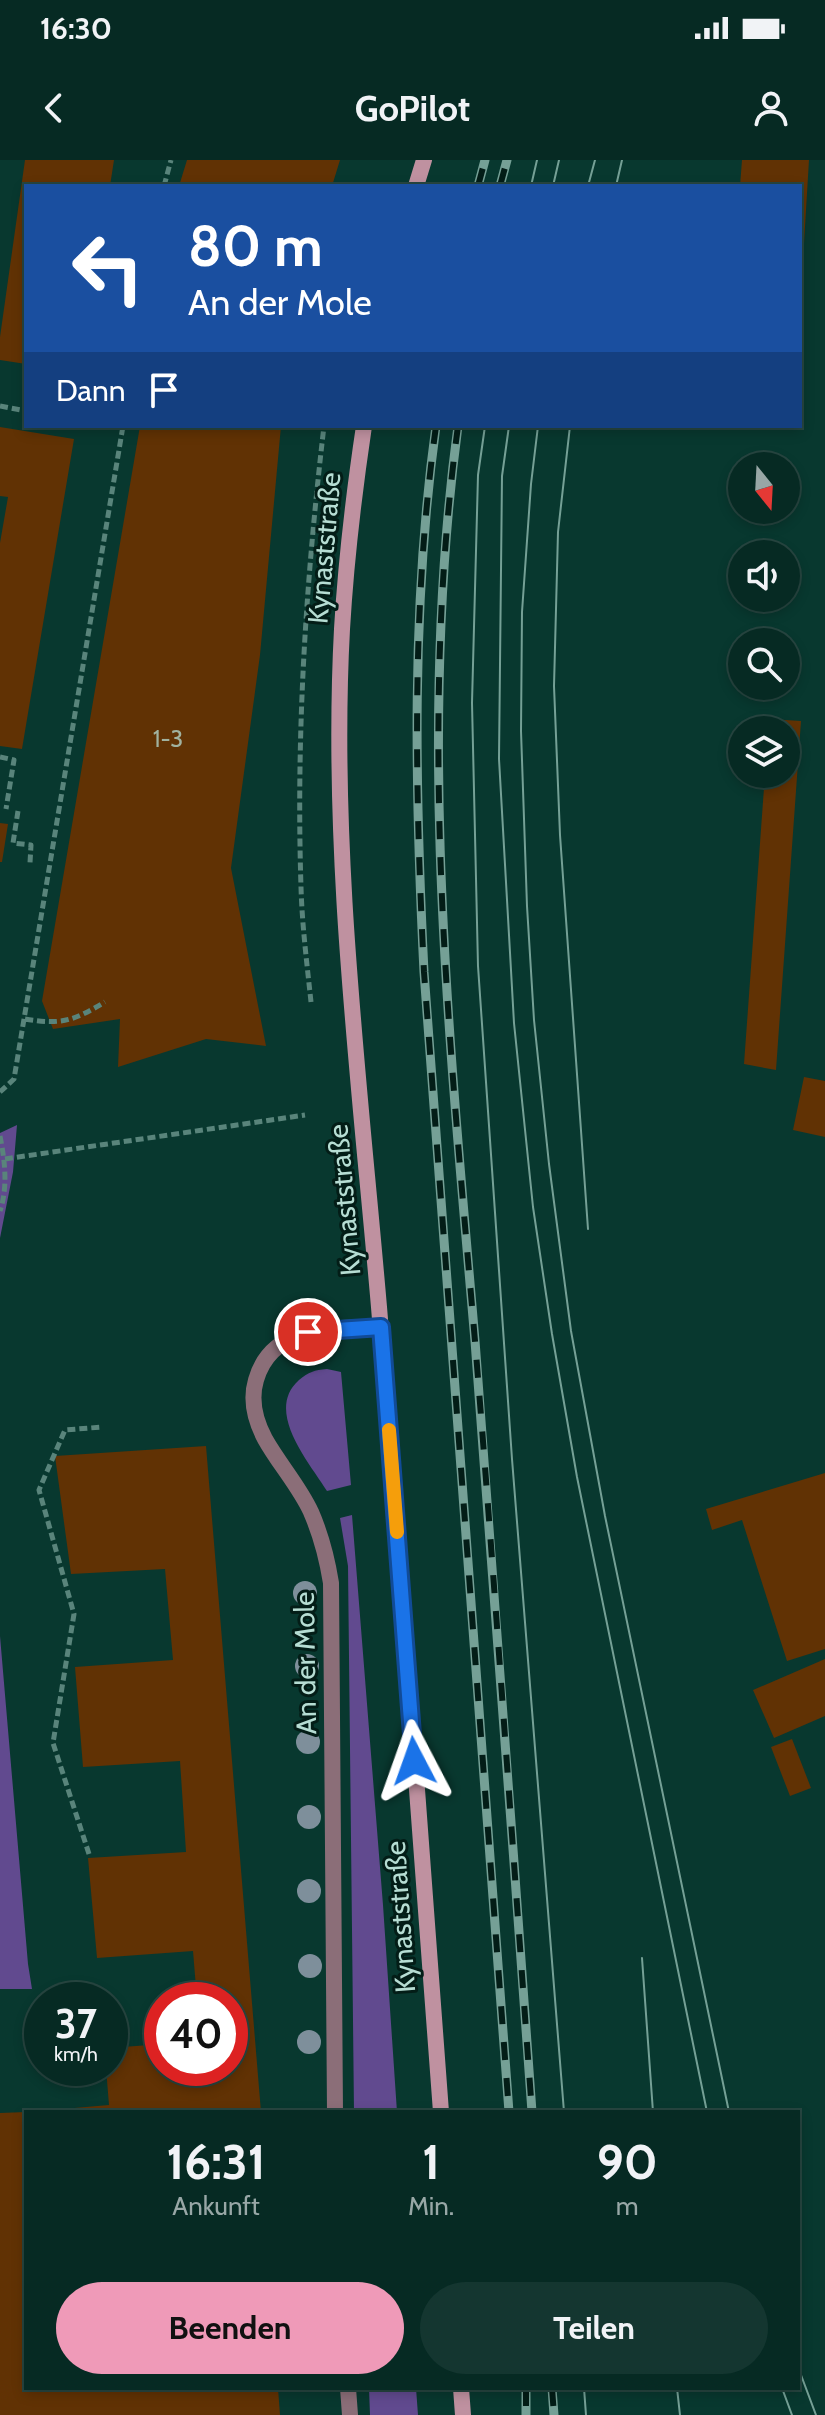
<!DOCTYPE html>
<html lang="de">
<meta charset="utf-8">
<style>
body{margin:0;font-family:Cabin,sans-serif;background:#143630;color:#f1f3f6;height:100vh;display:flex;flex-direction:column;font-size:30px;white-space:nowrap}
*{box-sizing:border-box;margin:0}
p{font-size:26px;color:#98a7a6}
.icon{flex:none;width:44px;height:44px;fill:none;stroke:currentColor;stroke-width:2;stroke-linecap:round;stroke-linejoin:round}
.map{position:relative;flex:1;overflow:hidden}
.sheet{position:absolute;left:24px;top:1950px;width:776px;height:280px;display:flex;flex-direction:column;background:#062a23;border-radius:0px;box-shadow:0 4px 12px #0003,0 0 0 2px #274641}
.sheet>*{flex:none}
.hud{position:absolute;left:24px;top:24px;width:778px;height:244px;border-radius:0px;box-shadow:0 4px 12px #0003,0 0 0 2px #274641;background:#1a4fa0;color:#fff;overflow:hidden}
.needle{width:52px;rotate:162deg}
.controls{position:absolute;left:728px;top:292px;display:grid;gap:16px}
.controls a{display:grid;place-items:center;width:72px;height:72px;border-radius:50%;background:#062a23;box-shadow:0 4px 12px #0003,0 0 0 2px #274641;font-size:40px}
.speed{position:absolute;left:24px;top:1822px;display:flex;gap:16px;font-size:40px;font-weight:700;text-align:center}
.speed>*{display:grid;place-content:center;width:104px;height:104px;border-radius:50%;background:#062a23;box-shadow:0 4px 12px #0003,0 0 0 2px #274641;line-height:1}
.speed small{font-size:20px;font-weight:400}
.speed .limit{border:12px solid #d22;background:#fff;color:#111}
.pin{position:absolute;display:grid;place-items:center;width:68px;height:68px;color:#fff;margin:-34px;border:4px solid #fff;border-radius:50%;box-shadow:0 2px 8px #0007}
.me{position:absolute;width:88px;margin:-44px;rotate:356deg;stroke-linejoin:round;filter:drop-shadow(0 0 6px #0008)}
.turn{display:flex;align-items:center;gap:28px;height:168px;padding:0 32px;font-size:36px}
.turn .icon{width:104px;height:104px;stroke-width:2.5}
.turn b{display:block;font-size:56px;line-height:68px}
.then{display:flex;align-items:center;height:76px;padding:0 32px;background:#0003;gap:16px;font-size:30px}
.eta{display:flex;justify-content:space-evenly;align-items:center;height:136px;text-align:center}
.eta b{font-size:48px;font-weight:800;line-height:56px}
.button{display:flex;gap:16px;margin-top:auto;padding:16px 32px}
.button a{flex:1;height:92px;border-radius:48px;background:#ef9ab8;color:#111;font-size:32px;font-weight:800;line-height:92px;text-align:center}
.button a+a{background:#143630;color:#f1f3f6}
.status{display:flex;justify-content:space-between;align-items:center;height:56px;padding:0 40px;background:#062a23;direction:ltr}
.status svg{height:22px;fill:currentColor}
header{display:flex;justify-content:space-between;align-items:center;height:104px;padding:0 32px;background:#062a23;font-size:36px;font-weight:800}
.map>svg:first-child{display:block}
</style>
<div class="status"><b>16:30</b><svg viewBox="0 0 49 12"><path d="M0 12V9h3v3zM5 12V6h3v6zM10 12V3h3v9zM15 12V0h3v12zM26 1h20v11H26zM47 4h2v5h-2z"/></svg></div>
<header><svg class="icon" aria-label="back" viewBox="0 0 24 24"><path d="M15 5l-7 7 7 7"/></svg>GoPilot<svg class="icon" aria-label="person" viewBox="0 0 24 24"><circle cx="12" cy="8" r="4"/><path d="M4 21q1-7 8-7t8 7"/></svg></header>
<div class="map">
<svg width="825" height="2255" viewBox="0 0 825 2255">
<rect width="100%" height="100%" fill="#08382f"/>
<!-- green -->
<path fill="#614a8f" d="M17,965L13,1012L0,1078V973Z
M327,1209L341,1212L351,1325L327,1331C309,1302 264,1251 299,1220C309,1212 314,1210 327,1209Z
M352,1355L383,1745L397,1952H354L348,1406L340,1358Z
M0,1476L28,1804L32,1829H0Z
M369,2228H416L418,2255H370Z"/>
<!-- building -->
<path fill="#613204" d="M25,0H114L110,26H26V204L0,200V177Z
M187,0H340L332,26H179Z
M742,0H809L802,117H800V26H740Z
M140,266H281L260,495L231,708L266,886L206,879L118,907L120,859L53,869L42,841Z
M0,267L74,279L22,589L0,586V383L8,337L0,336Z
M770,559L801,561L776,910L744,904L765,614H786V570H769Z
M0,663L8,664L2,702H0Z
M804,917L825,921V977L793,970Z
M206,1286L261,1952H51V1950L109,1945L106,1908H110V1888L162,1884V1908H230V1840H197L193,1791L97,1798L88,1698L186,1692L180,1601L83,1607L75,1507L173,1500L165,1409L71,1414L55,1296Z
M825,1313V1489L787,1501L742,1360L712,1370L706,1349Z
M825,1499V1556L774,1578L753,1530Z
M792,1579L811,1628L790,1636L771,1587Z
M26,1952V2228H278L280,2255H0V1953Z"/>
<g fill="none" stroke-linecap="round" stroke-linejoin="round">
<!-- path -->
<path stroke="#59847b" stroke-width="5" stroke-dasharray="8 4" stroke-linecap="butt" d="M164,26L171,0
M0,246L26,251
M0,597L14,600L6,649
M18,651L13,683L31,685L30,703
M311,842C307,804 302,765 301,727C296,572 306,420 324,266
M25,859C62,865 73,861 105,842
M0,932L14,919L123,266
M0,976C5,1001 8,1027 0,1051
M5,999L305,955
M89,1694L53,1583L74,1454L39,1330L65,1270L102,1267"/>
<!-- street -->
<path stroke="#8b6e78" stroke-width="16" d="M335,1952L331,1423C327,1398 321,1375 311,1352C299,1326 279,1304 265,1279C255,1260 250,1240 256,1220C272,1164 334,1168 381,1167
M348,2228L350,2255"/>
<!-- secondary -->
<path stroke="#bf91a0" stroke-width="16" d="M416,26L424,0
M364,266C354,333 346,401 342,469C330,692 360,925 379,1147C402,1415 421,1684 441,1952
M461,2228L463,2255"/>
<!-- tram -->
<path stroke="#75a096" stroke-width="2" d="M531,26L537,0
M553,26L559,0
M588,26L595,0
M616,26L622,0
M485,266L478,315L472,543L478,806L512,1299L564,1952
M509,266L502,316L499,599L514,863L533,1047L552,1174L577,1317L707,1952
M538,266L531,324L522,452L521,571L527,746L534,860L549,1004L571,1171L605,1356L729,1952
M570,266L558,372L554,526L560,675L588,1069
M642,1798L653,1952
M798,2207L816,2255
M584,2228L586,2255
M677,2228L680,2255
M782,2228L792,2255"/>
<!-- rail casing -->
<g stroke="#75a096" stroke-width="9">
<path id="rail" d="M478,26L485,0
M500,26L507,0
M436,266C411,447 415,630 424,812L509,1952
M458,266C417,570 449,877 475,1181C496,1438 513,1695 532,1952
M526,2228V2255
M552,2228L554,2255"/>
</g>
<!-- rail -->
<use href="#rail" stroke="#031d17" stroke-width="6" stroke-dasharray="18" stroke-linecap="butt"/>
</g>
<!-- trees -->
<g fill="#7e8f9b">
<circle cx="305" cy="1433" r="12"/>
<circle cx="307" cy="1506" r="12"/>
<circle cx="308" cy="1582" r="12"/>
<circle cx="309" cy="1657" r="12"/>
<circle cx="309" cy="1731" r="12"/>
<circle cx="310" cy="1806" r="12"/>
<circle cx="309" cy="1882" r="12"/>
</g>
<g fill="none" stroke-linecap="round" stroke-linejoin="round">
<!-- route casing -->
<g stroke="#114b97" stroke-width="20">
<path id="route" d="M308,1172L381,1167L414,1601"/>
</g>
<!-- route -->
<use href="#route" stroke="#1a73e8" stroke-width="14"/>
<!-- slow -->
<path stroke="#f59e0b" stroke-width="14" d="M389,1270L397,1372"/>
</g>
<g text-anchor="middle" stroke-width="6" stroke-linejoin="round" paint-order="stroke">
<!-- number labels -->
<g font-size="24" fill="#a1b29f">
<text x="168" y="587">1-3</text>
</g>
<!-- street labels -->
<g font-size="28" fill="#b6ddd3" stroke="#031d17">
<text transform="translate(324 388) rotate(-85)" y="10">Kynaststraße</text>
<text transform="translate(344 1040) rotate(-95)" y="10">Kynaststraße</text>
<text transform="translate(305 1503) rotate(-91)" y="10">An der Mole</text>
<text transform="translate(400 1757) rotate(-94)" y="10">Kynaststraße</text>
</g>
</g>
</svg>
<div class="controls">
<a><svg class="needle" viewBox="-14 -14 28 28"><path d="M0-13l5 13h-10z" fill="#e53935"/><path d="M0 13l5-13h-10z" fill="#98a7a6"/></svg></a>
<a><svg class="icon" aria-label="sound" viewBox="0 0 24 24"><path d="M4 9h4l5-4v14l-5-4H4zM17 9q2 3 0 6"/></svg></a>
<a><svg class="icon" aria-label="search" viewBox="0 0 24 24"><circle cx="10" cy="10" r="6"/><path d="M15 15l6 6"/></svg></a>
<a><svg class="icon" aria-label="layers" viewBox="0 0 24 24"><path d="M12 4l9 5-9 5-9-5zM3 14l9 5 9-5"/></svg></a>
</div>
<div class="speed"><div>37<small>km/h</small></div><div class="limit">40</div></div>
<div class="pin" style="left:308px;top:1172px;background:#d93025"><svg class="icon" aria-label="arrive" viewBox="0 0 24 24"><path d="M6 21V4h12l-3 4 3 4H6"/></svg></div>
<svg class="me" style="left:414px;top:1601px" viewBox="-20 -20 40 40"><path d="M0-17L14 15 0 8-14 15z" fill="#1a73e8" stroke="#fff" stroke-width="4"/></svg>
<div class="hud">
<div class="turn"><svg class="icon" aria-label="left" viewBox="0 0 24 24"><path d="M17 20v-9H6M10 6l-5 5 5 5"/></svg><div><b>80 m</b>An der Mole</div></div>
<div class="then">Dann<svg class="icon" aria-label="arrive" viewBox="0 0 24 24"><path d="M6 21V4h12l-3 4 3 4H6"/></svg></div>
</div>
<section class="sheet">
<div class="eta">
<div><b>16:31</b><p>Ankunft</p></div>
<div><b>1</b><p>Min.</p></div>
<div><b>90</b><p>m</p></div>
</div>
<div class="button"><a>Beenden</a><a>Teilen</a></div>
</section>
</div>
